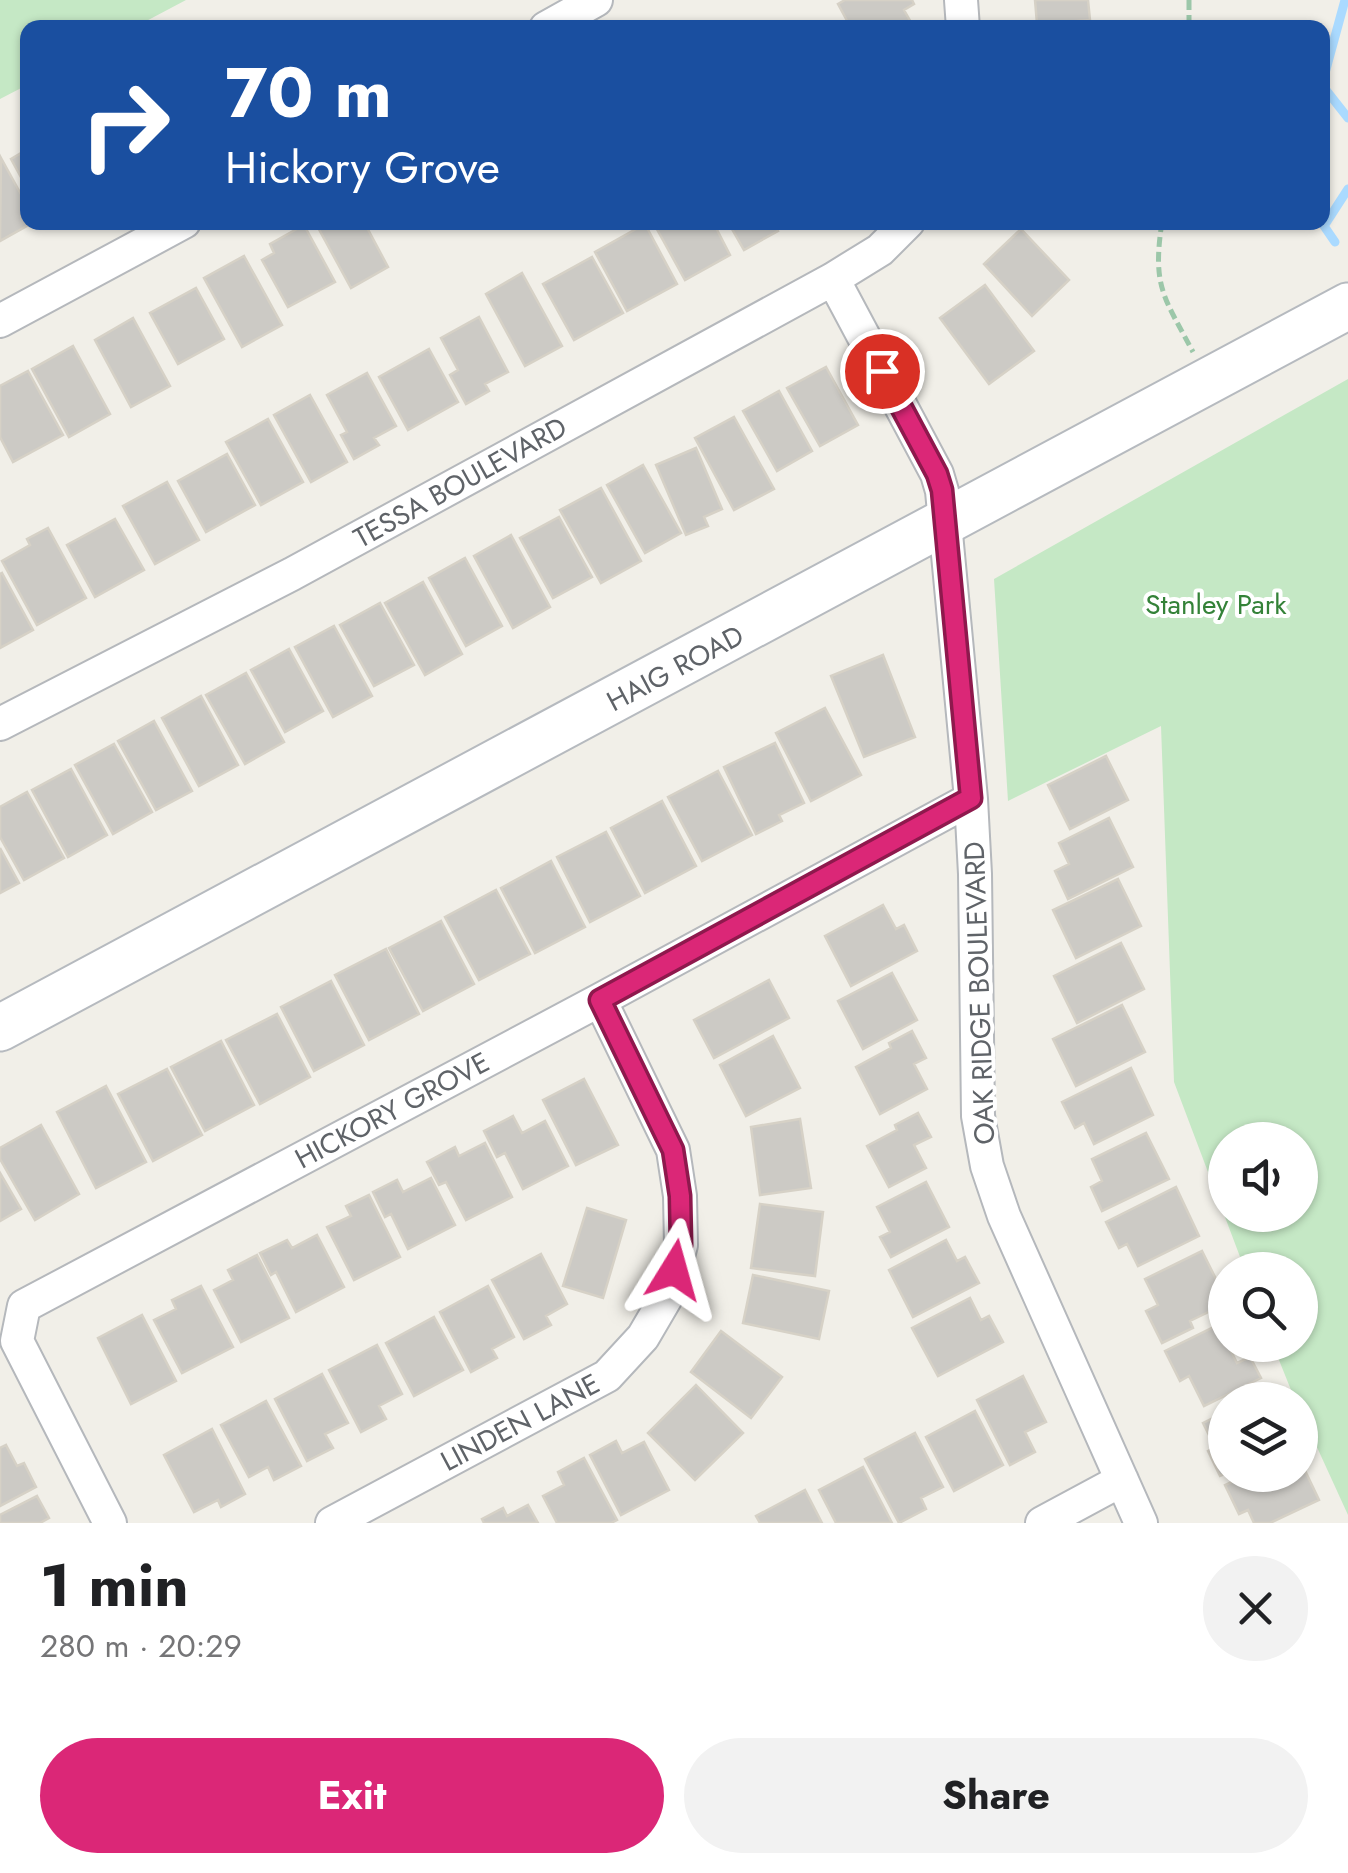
<!DOCTYPE html>
<meta charset="utf-8">
<style>
body{margin:0;font-family:Jost,sans-serif;background:#f2f2f2;color:#202124;height:100vh;display:flex;flex-direction:column;font-size:38px;white-space:nowrap}
*{box-sizing:border-box;margin:0}
p{font-size:32px;color:#757577}
.icon{flex:none;width:55px;height:55px;fill:none;stroke:currentColor;stroke-width:2;stroke-linecap:round;stroke-linejoin:round}
.map{position:relative;height:1523px;overflow:hidden}
.side{display:flex;flex-direction:column;background:#fff;flex:1}
.side>*{flex:none}
.banner{position:absolute;left:20px;top:20px;width:1310px;height:210px;border-radius:20px;box-shadow:0 2px 8px #0004;background:#1a4fa0;color:#fff;overflow:hidden}
.controls{position:absolute;left:1208px;top:1122px;display:grid;gap:20px}
.controls a{display:grid;place-items:center;width:110px;height:110px;border-radius:50%;background:#fff;box-shadow:0 2px 8px #0004;font-size:50px}
.pin{position:absolute;display:grid;place-items:center;width:85px;height:85px;color:#fff;margin:-42px;border:5px solid #fff;border-radius:50%;box-shadow:0 2px 10px #0007}
.me{position:absolute;width:110px;margin:-55px;rotate:8deg;stroke-linejoin:round;filter:drop-shadow(0 0 8px #0008)}
.turn{display:flex;align-items:center;gap:35px;height:210px;padding:0 40px;font-size:45px}
.turn .icon{width:130px;height:130px;stroke-width:2.5}
.turn b{display:block;font-size:70px;line-height:85px}
.round{display:grid;place-items:center;flex:none;width:105px;height:105px;border-radius:52px;background:#f2f2f2}
.headline{display:flex;align-items:center;justify-content:space-between;height:170px;padding:0 40px}
h1{font-size:60px;font-weight:700;line-height:75px}
.button{display:flex;gap:20px;margin-top:auto;padding:20px 40px}
.button a{flex:1;height:115px;border-radius:60px;background:#db2777;color:#fff;font-size:40px;font-weight:700;line-height:115px;text-align:center}
.button a+a{background:#f2f2f2;color:#202124}
.map>svg:first-child{display:block}
</style>
<div class="map">
<svg width="1348" height="1523" viewBox="0 0 1348 1523">
<rect width="100%" height="100%" fill="#f1efe8"/>
<!-- green -->
<path fill="#c5e8c5" fill-rule="evenodd" d="M0,0H186L135,27L28,28L27,85L0,99Z
M1348,379V1515L1300,1410V1400H1295L1273,1345H1300V1270H1245L1174,1082L1161,726L1008,801L994,579ZM1225,1140H1300V1215H1225Z"/>
<g fill="none" stroke-linecap="round" stroke-linejoin="round">
<!-- stream -->
<path stroke="#aadaff" stroke-width="9" d="M1322,84L1345,0
M1322,85L1348,118
M1335,242L1324,226L1348,189"/>
</g>
<!-- building -->
<path fill="#cccac5" stroke="#d6d1c6" stroke-width="2.5" d="M845,0H912L914,4L904,10L912,24L905,28H851L838,4Z
M1035,0H1088L1090,20L1037,24Z
M28,149V190L11,159Z
M1,158L28,207V222H34L0,241Z
M315,222H364L388,267L351,288Z
M653,222H713L730,255L685,280Z
M728,222H773L778,231L744,250Z
M645,224L677,284L627,311L595,252Z
M304,225L335,282L288,307L262,260L274,253L270,244Z
M1021,229L1069,280L1032,316L984,264Z
M244,256L282,325L242,347L204,278Z
M592,257L623,313L574,340L543,284Z
M522,273L562,346L525,366L486,294Z
M985,285L1034,351L989,384L940,318Z
M196,288L224,339L178,364L150,313Z
M479,317L508,372L485,384L489,391L466,404L450,375L458,370L441,338Z
M133,318L170,386L131,407L95,340Z
M73,346L110,414L69,437L32,369Z
M429,349L458,402L408,430L379,377Z
M826,367L858,425L820,446L787,388Z
M28,371L63,435L13,462L0,437V386Z
M367,373L396,426L374,438L379,445L354,459L341,435L347,432L327,395Z
M779,391L812,451L777,471L743,411Z
M310,395L347,462L311,482L274,415Z
M734,417L774,489L734,510L695,438Z
M268,419L303,482L261,505L226,442Z
M696,448L722,509L704,517L708,526L686,535L656,465Z
M227,454L255,505L206,532L178,481Z
M643,465L681,533L645,553L607,485Z
M167,482L199,540L155,564L123,506Z
M601,488L641,561L601,583L560,510Z
M559,517L592,577L553,598L520,538Z
M115,519L144,570L95,597L67,545Z
M48,528L86,598L37,625L2,561L30,545L27,539Z
M511,535L550,607L513,628L474,556Z
M465,558L502,626L466,646L429,578Z
M2,573L33,630L0,648V574Z
M423,582L462,654L425,675L385,603Z
M380,603L414,665L374,686L340,625Z
M334,626L372,696L333,717L295,647Z
M289,649L323,711L285,732L251,670Z
M883,655L915,737L864,757L831,676Z
M246,673L284,742L245,764L206,695Z
M201,696L238,765L199,786L162,718Z
M825,708L861,775L811,801L776,733Z
M154,721L192,791L156,810L118,741Z
M775,743L804,803L779,815L782,821L756,834L724,767Z
M114,744L152,812L113,834L75,765Z
M1106,756L1128,800L1070,829L1048,785Z
M71,769L107,835L68,857L32,790Z
M718,771L752,835L702,861L668,797Z
M27,792L64,858L24,880L0,837V807Z
M662,801L696,866L645,893L611,828Z
M1109,818L1133,867L1068,899L1055,871L1069,864L1059,843Z
M606,832L640,896L590,922L557,857Z
M0,848L19,883L0,893Z
M551,861L585,927L535,953L501,888Z
M1118,879L1141,926L1076,958L1053,910Z
M496,890L530,954L479,980L445,917Z
M883,905L896,929L904,925L917,951L851,986L825,936Z
M441,921L474,984L423,1011L389,948Z
M1121,943L1144,989L1077,1023L1054,976Z
M386,949L419,1014L369,1040L335,975Z
M892,973L917,1020L863,1049L838,1001Z
M769,980L789,1018L714,1058L694,1020Z
M331,981L364,1045L314,1071L281,1007Z
M1122,1005L1145,1052L1076,1086L1053,1039Z
M277,1014L310,1077L260,1104L226,1040Z
M912,1031L926,1058L914,1064L927,1089L880,1114L856,1067L891,1048L889,1043Z
M773,1036L800,1088L746,1116L720,1065Z
M221,1041L254,1105L205,1131L171,1067Z
M1131,1068L1153,1115L1094,1144L1084,1123L1075,1128L1062,1102Z
M167,1069L202,1135L153,1161L118,1094Z
M584,1079L618,1145L576,1165L543,1100Z
M106,1086L146,1162L96,1188L57,1112Z
M918,1113L931,1137L914,1145L926,1168L889,1187L867,1146L897,1130L895,1125Z
M513,1116L522,1133L545,1121L568,1166L523,1189L505,1153L497,1157L484,1131Z
M800,1119L811,1188L760,1195L751,1127Z
M41,1125L79,1194L35,1220L0,1159V1148Z
M1146,1133L1169,1179L1102,1211L1091,1187L1102,1181L1092,1159Z
M485,1143L512,1197L466,1220L446,1182L439,1185L427,1162L455,1147L459,1156Z
M0,1173L21,1209L0,1221Z
M431,1178L455,1225L408,1249L391,1214L385,1217L373,1192L397,1180L403,1192Z
M926,1182L949,1227L891,1257L880,1237L890,1232L877,1207Z
M1176,1187L1199,1236L1138,1266L1127,1244L1119,1248L1106,1222Z
M369,1195L400,1257L354,1280L327,1227L351,1216L346,1206Z
M760,1204L823,1212L815,1276L751,1268Z
M587,1208L626,1220L603,1298L563,1286Z
M317,1235L344,1287L296,1312L276,1272L271,1275L260,1253L287,1240L292,1248Z
M946,1240L957,1261L965,1257L979,1283L913,1317L889,1270Z
M1202,1251L1225,1297V1304L1190,1321L1193,1328L1162,1343L1146,1311L1158,1305L1145,1279Z
M541,1254L567,1304L546,1316L551,1325L524,1339L492,1280Z
M257,1255L289,1318L241,1342L214,1290L233,1280L228,1270Z
M753,1275L829,1291L819,1339L743,1323Z
M201,1286L233,1347L182,1373L154,1320L176,1309L172,1300Z
M488,1286L514,1337L492,1349L497,1358L471,1372L440,1312Z
M970,1298L981,1320L989,1316L1003,1342L938,1376L912,1328Z
M142,1315L176,1381L131,1404L98,1338Z
M434,1317L463,1370L414,1396L386,1343Z
M1218,1325L1225,1338V1345H1228L1237,1363L1250,1357L1261,1378L1204,1406L1189,1376L1180,1381L1165,1351Z
M721,1331L782,1377L751,1418L691,1372Z
M377,1345L402,1394L379,1406L386,1419L361,1432L329,1370Z
M322,1374L348,1423L325,1434L333,1448L307,1461L275,1399Z
M1023,1376L1046,1422L1025,1432L1035,1452L1010,1465L977,1400Z
M696,1385L743,1433L695,1480L648,1433Z
M266,1401L301,1466L274,1480L268,1467L249,1477L221,1425Z
M975,1411L1003,1465L954,1491L926,1437Z
M1225,1412V1474L1220,1476L1208,1451L1215,1447L1203,1423Z
M212,1429L245,1494L221,1507L218,1500L194,1512L164,1455Z
M915,1433L943,1487L921,1498L926,1509L899,1523L865,1459Z
M616,1441L622,1453L644,1442L669,1490L621,1515L590,1455Z
M6,1445L17,1466L24,1463L36,1487L0,1506V1448Z
M584,1458L617,1520L611,1523H557L543,1496L564,1485L558,1472Z
M1300,1460L1319,1500L1270,1523H1254L1248,1510L1239,1514L1225,1485L1246,1475H1300Z
M863,1467L892,1523H836L819,1490Z
M805,1490L822,1523H760L756,1516Z
M37,1496L49,1518L40,1523H0V1515Z
M528,1505L538,1523H484L482,1519L503,1508L507,1516Z"/>
<g fill="none" stroke-linecap="round" stroke-linejoin="round">
<!-- street casing -->
<g stroke="#b5b8bc" stroke-width="36">
<path id="street" d="M961,0L963,28
M546,28L596,0
M833,279L937,474L942,491L971,799L975,874L978,1116L987,1166L1004,1216L1141,1523
M0,321L184,222
M0,724L292,574L833,279L880,250L908,222
M110,1523L17,1341L24,1306L600,1000L971,799
M332,1523L607,1376L643,1337L667,1296L681,1245L680,1196L673,1150L600,1000
M1042,1523L1122,1480"/>
</g>
<!-- secondary casing -->
<g stroke="#b6babf" stroke-width="49">
<path id="secondary" d="M0,1028L1348,306"/>
</g>
<!-- path -->
<path stroke="#9cc7a9" stroke-width="5" stroke-dasharray="10 5" stroke-linecap="butt" d="M1189,0V28
M1162,222C1152,287 1164,297 1193,352"/>
<!-- street -->
<use href="#street" stroke="#fff" stroke-width="32"/>
<!-- secondary -->
<use href="#secondary" stroke="#fff" stroke-width="45"/>
</g>
<g fill="none" stroke-linecap="round" stroke-linejoin="round">
<!-- route casing -->
<g stroke="#8e194d" stroke-width="25">
<path id="route" d="M674,1270L681,1245L680,1196L673,1150L600,1000L971,798L942,490L937,474L882,371"/>
</g>
<!-- route -->
<use href="#route" stroke="#db2777" stroke-width="18"/>
</g>
<g text-anchor="middle" stroke-width="8" stroke-linejoin="round" paint-order="stroke">
<!-- street labels -->
<g font-size="28" fill="#5f6368" stroke="#fff">
<text transform="translate(460 482) rotate(-29)" y="10">TESSA BOULEVARD</text>
<text transform="translate(675 668) rotate(-28)" y="10">HAIG ROAD</text>
<text transform="translate(979 993) rotate(-92)" y="10">OAK RIDGE BOULEVARD</text>
<text transform="translate(392 1110) rotate(-28)" y="10">HICKORY GROVE</text>
<text transform="translate(520 1422) rotate(-28)" y="10">LINDEN LANE</text>
</g>
<!-- park labels -->
<g font-size="28" fill="#348238" stroke="#fff">
<text x="1216" y="614">Stanley Park</text>
</g>
</g>
</svg>
<div class="controls">
<a><svg class="icon" aria-label="sound" viewBox="0 0 24 24"><path d="M4 9h4l5-4v14l-5-4H4zM17 9q2 3 0 6"/></svg></a>
<a><svg class="icon" aria-label="search" viewBox="0 0 24 24"><circle cx="10" cy="10" r="6"/><path d="M15 15l6 6"/></svg></a>
<a><svg class="icon" aria-label="layers" viewBox="0 0 24 24"><path d="M12 4l9 5-9 5-9-5zM3 14l9 5 9-5"/></svg></a>
</div>
<div class="pin" style="left:882px;top:371px;background:#d93025"><svg class="icon" aria-label="arrive" viewBox="0 0 24 24"><path d="M6 21V4h12l-3 4 3 4H6"/></svg></div>
<svg class="me" style="left:674px;top:1270px" viewBox="-20 -20 40 40"><path d="M0-17L14 15 0 8-14 15z" fill="#db2777" stroke="#fff" stroke-width="4"/></svg>
<div class="banner">
<div class="turn"><svg class="icon" aria-label="right" viewBox="0 0 24 24"><path d="M7 20v-9h11M14 6l5 5-5 5"/></svg><div><b>70 m</b>Hickory Grove</div></div>
</div>
</div>
<section class="side">
<div class="headline"><div><h1>1 min</h1><p>280 m · 20:29</p></div><a class="round"><svg class="icon" aria-label="close" viewBox="0 0 24 24"><path d="M6 6l12 12M18 6L6 18"/></svg></a></div>
<div class="button"><a>Exit</a><a>Share</a></div>
</section>
